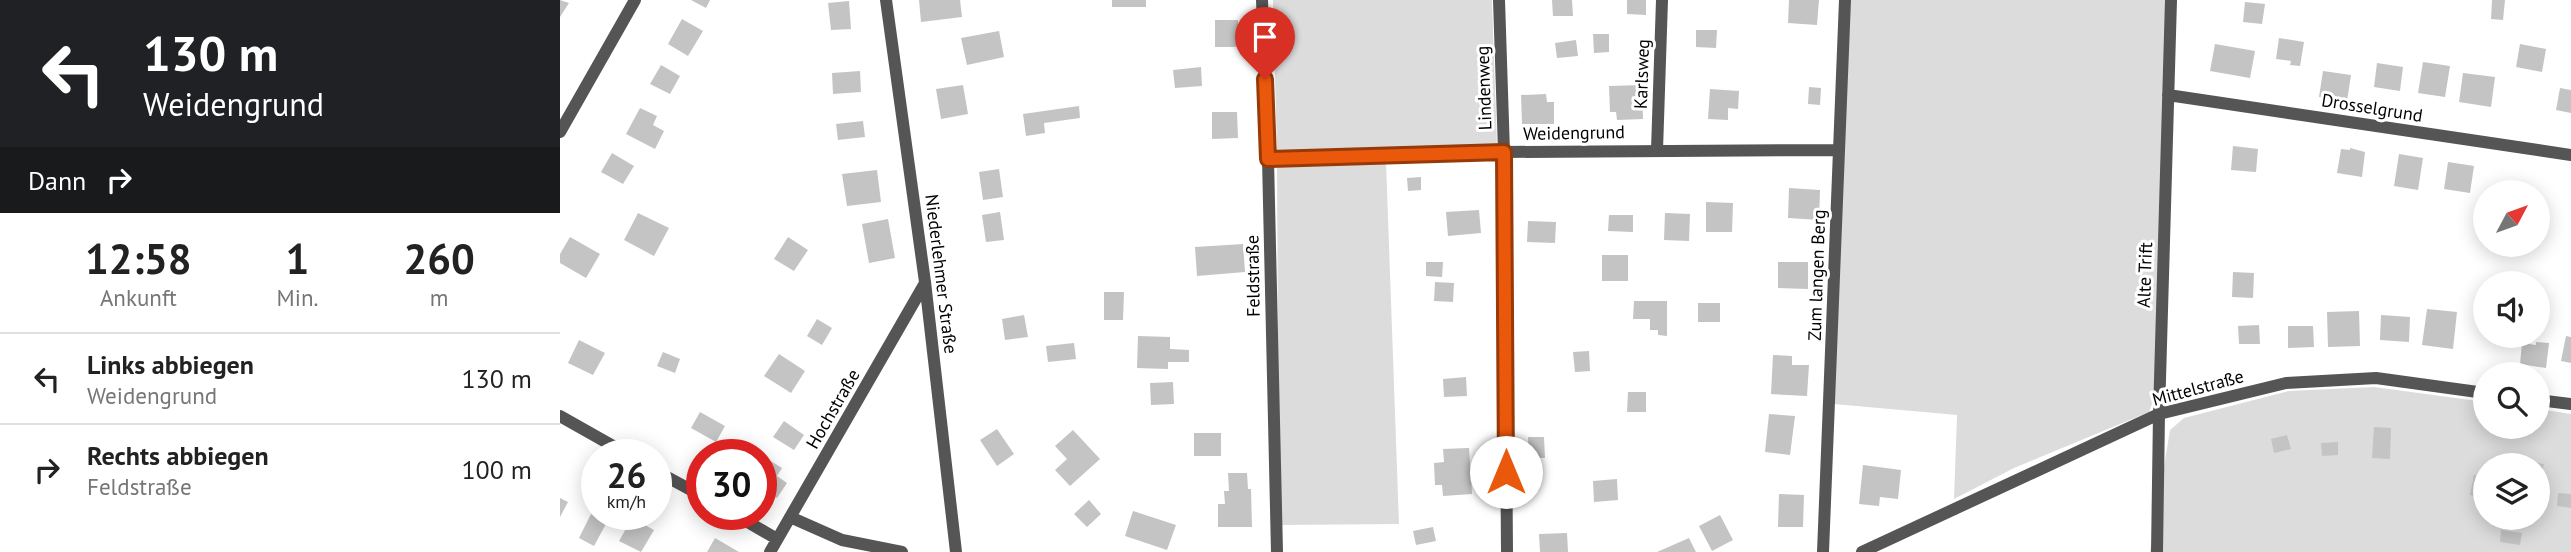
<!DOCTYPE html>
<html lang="de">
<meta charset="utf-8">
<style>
body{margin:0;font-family:"PT Sans",sans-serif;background:#f6f6f6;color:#222;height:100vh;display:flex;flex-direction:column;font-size:26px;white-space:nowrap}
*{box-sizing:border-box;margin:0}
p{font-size:23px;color:#767676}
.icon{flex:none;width:38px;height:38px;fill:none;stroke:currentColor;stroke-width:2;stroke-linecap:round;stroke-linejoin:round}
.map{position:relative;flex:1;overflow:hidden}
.side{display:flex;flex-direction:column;background:#fff;width:560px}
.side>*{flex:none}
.top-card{background:#202124;color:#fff;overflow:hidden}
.needle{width:46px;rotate:49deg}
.tools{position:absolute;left:1913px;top:180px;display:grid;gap:14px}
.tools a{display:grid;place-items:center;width:77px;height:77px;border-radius:50%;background:#fff;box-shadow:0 4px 18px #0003;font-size:35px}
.speed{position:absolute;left:21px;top:439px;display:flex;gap:14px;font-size:35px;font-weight:700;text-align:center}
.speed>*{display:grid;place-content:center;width:91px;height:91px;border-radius:50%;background:#fff;box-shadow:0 4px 18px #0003;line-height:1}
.speed small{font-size:18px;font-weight:400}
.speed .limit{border:10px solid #d22;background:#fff;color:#111}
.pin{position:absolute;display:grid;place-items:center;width:60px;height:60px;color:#fff;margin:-72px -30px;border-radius:50% 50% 50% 0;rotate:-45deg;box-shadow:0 0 7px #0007}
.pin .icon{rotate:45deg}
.me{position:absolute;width:77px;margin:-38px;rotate:0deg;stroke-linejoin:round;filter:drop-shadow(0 0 5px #0008)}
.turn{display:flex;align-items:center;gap:24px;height:147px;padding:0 28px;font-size:32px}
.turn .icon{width:91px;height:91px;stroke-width:2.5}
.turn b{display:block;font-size:49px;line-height:60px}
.then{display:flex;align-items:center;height:66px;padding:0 28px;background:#0003;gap:14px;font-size:26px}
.eta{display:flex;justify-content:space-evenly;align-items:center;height:119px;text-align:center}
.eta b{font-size:42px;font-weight:700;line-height:49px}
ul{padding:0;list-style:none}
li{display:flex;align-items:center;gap:21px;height:91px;padding:0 28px;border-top:2px solid #e0e0e0}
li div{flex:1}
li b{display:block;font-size:26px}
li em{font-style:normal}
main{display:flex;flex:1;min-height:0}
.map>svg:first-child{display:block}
</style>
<main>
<section class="side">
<div class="top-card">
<div class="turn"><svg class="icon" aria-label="left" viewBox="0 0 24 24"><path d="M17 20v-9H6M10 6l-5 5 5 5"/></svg><div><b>130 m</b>Weidengrund</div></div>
<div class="then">Dann<svg class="icon" aria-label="right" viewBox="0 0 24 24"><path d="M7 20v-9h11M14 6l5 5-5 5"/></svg></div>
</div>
<div class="eta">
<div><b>12:58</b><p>Ankunft</p></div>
<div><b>1</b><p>Min.</p></div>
<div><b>260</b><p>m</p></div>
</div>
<ul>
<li><svg class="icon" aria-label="left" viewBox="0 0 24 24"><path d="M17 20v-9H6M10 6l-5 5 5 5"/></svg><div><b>Links abbiegen</b><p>Weidengrund</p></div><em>130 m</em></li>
<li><svg class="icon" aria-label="right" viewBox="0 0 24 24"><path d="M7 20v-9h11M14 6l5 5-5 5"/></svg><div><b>Rechts abbiegen</b><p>Feldstraße</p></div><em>100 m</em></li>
</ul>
</section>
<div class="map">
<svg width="2011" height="552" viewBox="0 0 2011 552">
<rect width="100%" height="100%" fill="#fff"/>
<!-- green -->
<path fill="#dcdcdc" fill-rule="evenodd" d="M713,0H932L937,145L717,153Z
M1285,0H1609L1594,398L1589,412L1454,468L1394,499L1397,415L1274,404Z
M826,162L839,524L719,525L717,163Z
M1814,387L1925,402V427H1978V409L2011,414V552H1590L1610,430L1624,418L1729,391ZM1925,466H1978V518H1925Z"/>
<!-- building -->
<path fill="#c4c4c4" d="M0,0L9,3L0,17Z
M131,0H150L146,8Z
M359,0H400L402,17L361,22Z
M552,0H586V7H552Z
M992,0H1012L1013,16H993Z
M1067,0H1086V15L1067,14Z
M1229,0H1259L1257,25L1228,23Z
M1932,0H1945L1943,20L1931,19Z
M289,1L291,29L271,30L268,3Z
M1685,2L1705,4L1702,24L1683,22Z
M122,19L143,31L128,56L108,44Z
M655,20H678V47H655Z
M1136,30H1157L1156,48L1136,47Z
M439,31L444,57L407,65L401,38Z
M1033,34H1049V52L1034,53Z
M1719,38L1744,42L1740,66L1730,65L1731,61L1716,59Z
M1016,40L1018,56L997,58L995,43Z
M1655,44L1695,51L1690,78L1650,71Z
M1960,44L1986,49L1982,72L1956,67Z
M1863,62L1890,66L1885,97L1858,93Z
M1817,63L1843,67L1840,91L1814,87Z
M101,65L120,76L110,94L90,84Z
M641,67L642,86L615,88L613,70Z
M300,71L301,92L273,94L272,73Z
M1763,71L1791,75L1787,101L1759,97Z
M1903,73L1935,77L1931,107L1899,102Z
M403,85L408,114L381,119L376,89Z
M1082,85L1083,119L1057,120L1056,112H1050L1049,86Z
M1249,87L1261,88L1260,105L1248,104Z
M2000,88L2011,90V113L1996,110Z
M1150,89L1179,91L1178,109L1168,108V120L1148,119Z
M986,94L987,102H994V124H962L961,95Z
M519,106L520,118L484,123L485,133L466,136L463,114Z
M80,108L97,116L93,125L104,131L95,149L66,134Z
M652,112H677L678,138L652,139Z
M303,121L305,137L278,140L276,124Z
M1673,146L1698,149L1696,172L1671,170Z
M1790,148L1805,152L1802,177L1777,173L1781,149L1790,150Z
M52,153L74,166L63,184L41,172Z
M1839,154L1863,158L1858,190L1834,186Z
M1888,162L1914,166L1910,193L1884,189Z
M439,169L443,197L423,200L419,172Z
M317,170L321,202L287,206L282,174Z
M861,177V190L848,191L847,178Z
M1229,188L1260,190L1259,220L1228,218Z
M1146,202L1173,203L1172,232H1146Z
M919,210L921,233L888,236L886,212Z
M440,212L444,240L426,242L422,215Z
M78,213L109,228L94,256L64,240Z
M1105,213L1130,214L1129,241L1104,240Z
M1049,215H1073V232L1048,231Z
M328,219L335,258L309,263L302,224Z
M968,221L996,222L995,243L967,242Z
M10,237L40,254L26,278L0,263V254Z
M228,237L248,250L234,271L214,259Z
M683,244L685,272L637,276L635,247Z
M1042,255H1068V281H1042Z
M866,262H883L882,277L866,276Z
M1218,262H1248V289L1218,288Z
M1673,272L1694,273L1693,298L1672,297Z
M875,282L894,283L893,302L874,301Z
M544,292H564L563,320H544Z
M1074,301H1107V336L1098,335V330H1090V319H1073Z
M1138,303H1160V322H1138Z
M1867,309L1897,312L1893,349L1862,345Z
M1799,311L1800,346L1768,347L1767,312Z
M464,315L468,337L445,340L442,319Z
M1821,315L1850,317L1849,342L1820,340Z
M257,319L272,328L262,345L247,336Z
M1699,325L1700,344H1679L1678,326Z
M1728,326H1753L1754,347L1728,348Z
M578,336L610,337V349L629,350V362H608V369L577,368Z
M2006,336L2011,337V363L2001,361Z
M19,340L45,353L33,375L8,363Z
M1976,342L1989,343L1986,368L1960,364L1962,343L1976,345Z
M514,343L516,359L488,362L486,346Z
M1029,351L1030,371L1015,372L1013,352Z
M103,352L120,359L115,373L97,366Z
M219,354L245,371L231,393L204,376Z
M1213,355L1232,356V365H1249L1247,396L1211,394Z
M906,377L907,396L884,397L883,379Z
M613,382L614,404L591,405L590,383Z
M1068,392H1086V412H1067Z
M140,412L165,426L156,442L131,428Z
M1209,414L1235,416L1230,455L1205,452Z
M224,421L244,435L234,450L213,437Z
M1814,427L1831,428L1830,459L1812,458Z
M437,429L454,454L437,466L420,440Z
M513,430L540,459L510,486L495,470L507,459L495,446Z
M634,433H661V456H634Z
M1727,435L1731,449L1714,453L1711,439Z
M968,437H984L985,458H969Z
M1778,442V455L1762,456L1761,443Z
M909,448L912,494L883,496L882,485H875L874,463L884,462L883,449Z
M206,458L222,468L217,476L227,483L217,498L207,491L201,500V466Z
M1964,461L1984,464L1979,484L1978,466H1963Z
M1303,465L1341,470L1338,499L1320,497L1319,506L1299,504Z
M668,473H687L688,489H691L692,527H658V504H665L664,491H669Z
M1914,475L1925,477V498L1910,495Z
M1057,479L1058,500L1034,502L1033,481Z
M1998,493L2011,494V508L1997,506Z
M1219,494L1244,495L1243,527H1218Z
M0,498L8,502L0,517Z
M529,500L541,514L527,527L514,514Z
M573,511L616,525L607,550L565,536Z
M31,514L47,522L34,546L19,538Z
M1160,515L1173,540L1152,551L1139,526Z
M72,518L94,530L81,552L59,541Z
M873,527L876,541L856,545L853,531Z
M1941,530L1962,533L1960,545L1940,542Z
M1007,533L1008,552H980L979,534Z
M155,538L179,552H147Z
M1129,538L1136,552H1097Z"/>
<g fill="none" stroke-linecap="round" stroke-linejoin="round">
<!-- minor -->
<path stroke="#555" stroke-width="12" d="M326,0L365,282L396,552
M702,0L708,159L717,552
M939,0L944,152L947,552
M1608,95L2011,155
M0,132L75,0
M1097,150L1102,0
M708,159L944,152L1279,150
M1978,400L2011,404
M0,416L69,455
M96,471L142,496
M174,514L217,539
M230,517L282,540L342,552
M210,552L365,283
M1263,552L1285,0
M1302,552L1599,414L1726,383L1816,378L1925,393
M1597,552L1599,414L1611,0"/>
</g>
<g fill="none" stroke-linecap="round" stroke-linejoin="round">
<!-- route casing -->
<g stroke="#983908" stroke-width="18">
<path id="route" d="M705,79L708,159L944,152L946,472"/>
</g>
<!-- route -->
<use href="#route" stroke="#ea580c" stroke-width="12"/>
</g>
<g text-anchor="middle" stroke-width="6" stroke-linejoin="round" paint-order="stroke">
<!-- street labels -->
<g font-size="18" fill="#000" stroke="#fff">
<text transform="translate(1082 74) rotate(-88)" y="6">Karlsweg</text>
<text transform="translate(924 88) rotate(-92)" y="6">Lindenweg</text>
<text transform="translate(1812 108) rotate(9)" y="6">Drosselgrund</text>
<text transform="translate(1014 133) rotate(-1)" y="6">Weidengrund</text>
<text transform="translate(381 274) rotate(83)" y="6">Niederlehmer Straße</text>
<text transform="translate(1257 275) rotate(-88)" y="6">Zum langen Berg</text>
<text transform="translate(1585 275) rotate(-88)" y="6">Alte Trift</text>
<text transform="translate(693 276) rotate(-91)" y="6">Feldstraße</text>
<text transform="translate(1638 388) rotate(-15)" y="6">Mittelstraße</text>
<text transform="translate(273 409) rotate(-60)" y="6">Hochstraße</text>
</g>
</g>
</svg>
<div class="tools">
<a><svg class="needle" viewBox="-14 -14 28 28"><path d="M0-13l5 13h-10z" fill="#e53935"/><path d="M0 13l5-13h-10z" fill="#767676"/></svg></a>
<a><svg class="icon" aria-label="sound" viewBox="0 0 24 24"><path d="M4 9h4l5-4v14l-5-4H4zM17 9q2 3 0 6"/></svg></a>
<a><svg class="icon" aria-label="search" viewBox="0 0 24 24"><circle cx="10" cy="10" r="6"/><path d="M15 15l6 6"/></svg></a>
<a><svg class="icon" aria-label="layers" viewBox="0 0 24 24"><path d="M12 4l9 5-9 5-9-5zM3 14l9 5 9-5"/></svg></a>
</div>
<div class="speed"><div>26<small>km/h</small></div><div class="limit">30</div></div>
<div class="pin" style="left:705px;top:79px;background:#d93025"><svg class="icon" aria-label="arrive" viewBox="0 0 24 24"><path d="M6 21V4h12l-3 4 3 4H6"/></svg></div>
<svg class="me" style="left:946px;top:472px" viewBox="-20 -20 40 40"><circle r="19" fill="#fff"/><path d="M0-13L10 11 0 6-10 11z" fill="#ea580c"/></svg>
</div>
</main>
